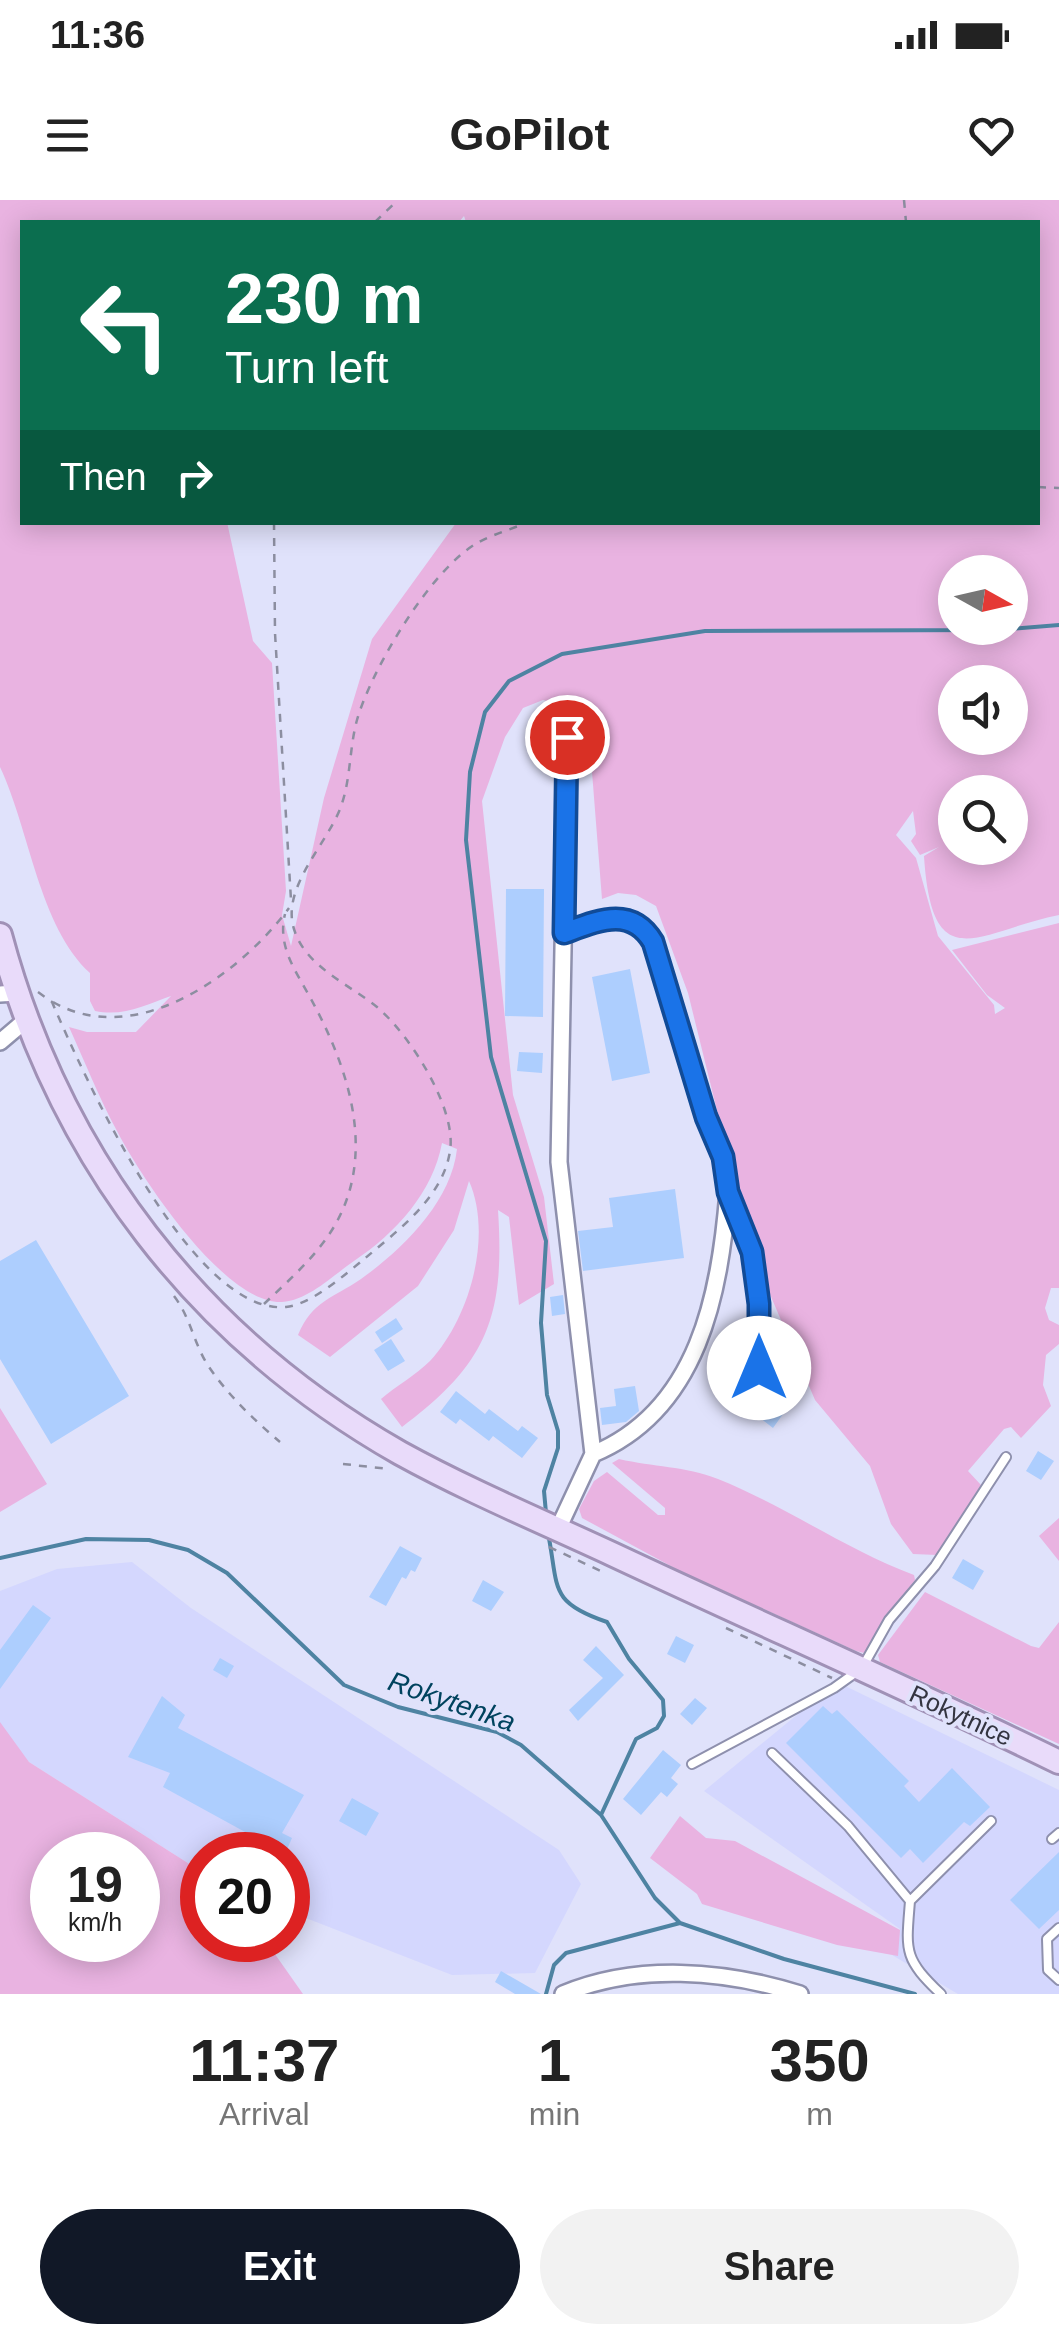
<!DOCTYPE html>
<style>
body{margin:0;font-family:Arial,sans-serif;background:#f2f2f2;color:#222;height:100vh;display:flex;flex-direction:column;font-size:38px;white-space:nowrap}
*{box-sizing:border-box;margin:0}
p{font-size:32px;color:#767676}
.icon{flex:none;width:55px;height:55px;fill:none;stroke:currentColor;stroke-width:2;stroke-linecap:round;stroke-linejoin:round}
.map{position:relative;height:1794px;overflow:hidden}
.drawer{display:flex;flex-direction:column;background:#fff;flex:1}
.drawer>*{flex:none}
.guide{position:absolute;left:20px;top:20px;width:1020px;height:305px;border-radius:0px;box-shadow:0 5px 25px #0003;background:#0b6e4f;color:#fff;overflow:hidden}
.needle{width:65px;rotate:98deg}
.buttons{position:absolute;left:938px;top:355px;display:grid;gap:20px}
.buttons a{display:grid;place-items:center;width:90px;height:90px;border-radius:50%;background:#fff;box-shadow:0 5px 25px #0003;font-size:50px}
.speed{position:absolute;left:30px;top:1632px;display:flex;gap:20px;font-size:50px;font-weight:700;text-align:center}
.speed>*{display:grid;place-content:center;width:130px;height:130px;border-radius:50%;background:#fff;box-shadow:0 5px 25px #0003;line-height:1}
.speed small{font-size:25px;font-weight:400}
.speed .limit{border:15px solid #d22;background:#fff;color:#111}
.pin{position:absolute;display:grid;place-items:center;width:85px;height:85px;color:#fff;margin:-42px;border:5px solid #fff;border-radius:50%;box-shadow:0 2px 10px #0007}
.me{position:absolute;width:110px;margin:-55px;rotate:0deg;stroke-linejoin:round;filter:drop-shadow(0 0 8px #0008)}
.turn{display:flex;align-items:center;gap:35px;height:210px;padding:0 40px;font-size:45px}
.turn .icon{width:130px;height:130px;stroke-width:2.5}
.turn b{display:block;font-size:70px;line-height:85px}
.then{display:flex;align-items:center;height:95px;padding:0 40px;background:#0003;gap:20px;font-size:38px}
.eta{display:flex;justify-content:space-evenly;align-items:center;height:170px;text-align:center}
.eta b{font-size:60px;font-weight:700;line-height:70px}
.primary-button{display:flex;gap:20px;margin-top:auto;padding:20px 40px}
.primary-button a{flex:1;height:115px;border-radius:60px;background:#111827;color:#fff;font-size:40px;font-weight:700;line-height:115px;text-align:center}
.primary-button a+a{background:#f2f2f2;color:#222}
.status{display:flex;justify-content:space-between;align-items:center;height:70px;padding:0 50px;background:#fff;direction:ltr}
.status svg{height:28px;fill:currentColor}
header{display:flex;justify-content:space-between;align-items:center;height:130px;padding:0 40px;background:#fff;font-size:45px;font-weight:700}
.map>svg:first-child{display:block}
</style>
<div class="status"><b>11:36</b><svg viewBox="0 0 49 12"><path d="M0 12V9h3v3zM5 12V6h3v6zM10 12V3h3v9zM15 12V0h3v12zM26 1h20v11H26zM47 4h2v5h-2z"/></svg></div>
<header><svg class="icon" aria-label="menu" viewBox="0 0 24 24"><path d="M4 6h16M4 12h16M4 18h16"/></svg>GoPilot<svg class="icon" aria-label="heart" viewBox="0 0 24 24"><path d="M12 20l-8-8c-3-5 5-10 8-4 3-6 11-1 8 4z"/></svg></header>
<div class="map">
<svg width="1059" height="1794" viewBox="0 0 1059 1794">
<rect width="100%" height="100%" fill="#e0e2fb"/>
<!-- built -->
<path fill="#d4d7fe" d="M132,1362L191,1408L559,1650L581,1684L535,1773L452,1775L288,1711V1655H202V1672L29,1562L0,1525V1391L57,1369Z
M837,1482L1059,1590V1794H958L892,1755L900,1729L704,1591Z"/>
<!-- green -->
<path fill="#e9b3e1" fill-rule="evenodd" d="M0,0H1059V715C978,731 932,781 924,656L939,647L920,655L911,641L916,634L913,611L896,635L916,658L938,736L994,805L995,814L1005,808L987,795L952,750L1059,723V1088H1051L1045,1108L1049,1120L1059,1125V1144L1046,1155L1043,1185L1051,1206L1021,1238L1011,1227L1004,1229L968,1271L981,1285L937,1355L913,1354L891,1324L870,1266L815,1200L752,1052L688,793L656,706L636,695L618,693L602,699L588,521L560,504L543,500L523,508L505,537L482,601L513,895L544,997L554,1084L519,1105L509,1017L498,1010C505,1116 488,1163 402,1227L381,1199C396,1186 416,1175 430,1161C470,1118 493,1035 469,981L454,1030L418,1086L330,1157L298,1135C313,1100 332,1099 361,1079C403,1049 451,1002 457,949L442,943C433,992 396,1033 354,1061C332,1076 309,1100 282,1102C225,1105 140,976 117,931C99,898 85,862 69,827L87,832H136L171,796C145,805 124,817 95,811L90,801V773C39,726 30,631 0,567ZM464,16L466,22H1038V322L456,323L372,439L324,598L291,746L282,715L286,691L272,463L253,441L227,322H22V22H459ZM955,372H1010V428H955ZM955,482H1010V538H955ZM955,592H1010V648H955Z
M0,1208L47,1284L0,1312Z
M619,1259C653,1267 685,1266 718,1279C785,1306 849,1351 914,1375L915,1380L864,1453L856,1451L680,1371L582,1318L579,1309L594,1281L607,1272L658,1315H665V1308L612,1263Z
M1059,1318V1361L1039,1336Z
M925,1392L1031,1446L1039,1448L1059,1422V1544L880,1462L878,1455Z
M0,1522L29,1562L202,1672V1740H265L303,1794H0ZM52,1655H138V1740H52Z
M680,1616L706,1638L735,1641L900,1730L898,1756L837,1745L702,1704L697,1694L650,1658Z"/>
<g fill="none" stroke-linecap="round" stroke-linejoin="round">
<!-- stream -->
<path stroke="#4e83a2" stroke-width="4" d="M546,1313L544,1291L558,1248V1231L547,1195L541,1123L546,1041L491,857L466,640L470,572L485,512L509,481L562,454L705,431L997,430L1059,425
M548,1333C559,1388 548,1402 607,1422L629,1459L663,1500L664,1516L657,1528L636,1539L601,1615
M0,1358L86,1339L149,1340L188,1350L227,1373L344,1485L398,1507L497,1532L521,1545L601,1615L655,1698L680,1723L784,1759L915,1794
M546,1794L554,1765L566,1753L680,1723"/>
</g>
<!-- building -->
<path fill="#adcefe" d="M506,689H544L543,817L505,816Z
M630,769L650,873L612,881L592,777Z
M519,852L543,853L542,873L517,871Z
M675,989L684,1058L583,1071L578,1031L613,1027L609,998Z
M36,1040L129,1196L51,1244L0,1159V1061Z
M563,1095L565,1114L552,1116L550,1097Z
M396,1118L403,1129L382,1143L375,1132Z
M391,1139L405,1161L388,1171L374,1150Z
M770,1175L775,1209L783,1214L773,1228L760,1218L753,1178Z
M635,1186L639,1211L626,1222L602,1225L600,1208L616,1206L614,1189Z
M456,1191L485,1214L489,1209L518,1231L522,1226L538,1238L522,1258L493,1236L489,1241L460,1219L456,1224L440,1212Z
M1038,1251L1054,1261L1041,1280L1026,1271Z
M400,1346L422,1358L415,1372L411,1370L406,1379L402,1377L386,1406L369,1397Z
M963,1359L984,1371L973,1390L952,1378Z
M483,1380L504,1392L491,1411L472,1401Z
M33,1405L51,1418L0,1489V1450Z
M676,1436L694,1445L685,1463L667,1454Z
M596,1446L624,1475L578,1521L569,1510L603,1478L583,1460Z
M220,1458L234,1466L227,1478L213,1470Z
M162,1496L185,1515L178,1528L304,1595L282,1633L292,1638L285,1654L163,1587L170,1573L128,1557Z
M695,1498L707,1508L692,1525L680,1514Z
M823,1506L832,1514L837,1510L909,1581L904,1586L919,1602L952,1568L990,1607L970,1626L964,1622L923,1663L910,1649L901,1658L786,1543Z
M663,1550L681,1565L671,1578L678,1584L667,1597L661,1592L641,1615L623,1599Z
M352,1598L379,1613L366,1636L339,1621Z
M1059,1652V1710L1039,1729L1010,1700Z
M501,1771L541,1794H515L495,1782Z"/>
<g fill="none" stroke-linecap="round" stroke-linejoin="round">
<!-- service casing -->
<g stroke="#8e90ad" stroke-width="12">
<path id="service" d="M564,733C597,721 631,705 653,742L706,917L723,957L728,992L752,1052L759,1105V1168
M772,1553L848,1626L910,1701
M692,1564L834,1488L862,1468L889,1420L935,1366L1006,1257
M1052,1639L1059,1633
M1059,1728L1047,1739L1048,1770L1059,1780
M941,1794C903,1758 906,1751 910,1701L991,1621"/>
</g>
<!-- minor casing -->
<g stroke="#8e90ad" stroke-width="20">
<path id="minor" d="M0,794L16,793
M0,842L26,820
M593,1254C699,1210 720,1093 728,992
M558,1329L593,1254L559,962L567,537
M563,1794C637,1763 724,1770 800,1794"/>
</g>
<!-- primary casing -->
<g stroke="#a091b6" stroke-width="28">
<path id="primary" d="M0,735C60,959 198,1138 400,1253C469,1291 541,1321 612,1354C761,1424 912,1490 1059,1562"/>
</g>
<!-- path -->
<path stroke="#8c8ea0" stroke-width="2.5" stroke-dasharray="8 8" stroke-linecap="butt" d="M904,0L906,22
M375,22L398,0
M1038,287L1059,288
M274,322L275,433L291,700
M38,792L52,802C83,874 191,1116 286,1107C312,1104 343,1076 363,1060C397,1031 443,998 450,951C457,908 409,834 377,807C350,785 307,767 295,732C279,690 325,647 340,609C351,581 349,549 357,520C371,470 432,367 479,342C494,334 512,329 528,322
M53,802C137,850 240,774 289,708
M174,1096C191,1118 194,1145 209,1167C228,1195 254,1220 280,1242
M264,1104C289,1080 317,1056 335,1025C377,952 348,867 311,799C296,771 277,747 285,714
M343,1264L390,1269
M549,1347L605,1373
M726,1428L832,1478"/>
<!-- service -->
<use href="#service" stroke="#fff" stroke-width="8"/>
<!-- minor -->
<use href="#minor" stroke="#fff" stroke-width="15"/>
<!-- primary -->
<use href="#primary" stroke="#e9dbfa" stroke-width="22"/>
</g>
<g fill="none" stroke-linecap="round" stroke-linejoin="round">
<!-- route casing -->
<g stroke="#114b97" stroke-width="25">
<path id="route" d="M567,537L564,733C597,721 631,705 653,742L706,917L723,957L728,992L752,1052L759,1104V1168"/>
</g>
<!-- route -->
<use href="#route" stroke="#1a73e8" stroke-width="18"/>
</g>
<g text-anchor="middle" stroke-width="8" stroke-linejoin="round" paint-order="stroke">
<!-- street labels -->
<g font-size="25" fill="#333440" stroke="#e0e2fb">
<text transform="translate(961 1515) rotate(25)" y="9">Rokytnice</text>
</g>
<!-- water labels -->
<g font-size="28" font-style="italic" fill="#00435e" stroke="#e0e2fb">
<text transform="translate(452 1501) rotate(19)" y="10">Rokytenka</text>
</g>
</g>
</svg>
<div class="buttons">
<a><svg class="needle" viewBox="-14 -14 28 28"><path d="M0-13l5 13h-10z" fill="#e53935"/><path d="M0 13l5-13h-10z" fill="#767676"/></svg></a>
<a><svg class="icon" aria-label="sound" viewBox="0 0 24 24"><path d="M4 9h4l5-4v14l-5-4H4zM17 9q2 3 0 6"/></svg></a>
<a><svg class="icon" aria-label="search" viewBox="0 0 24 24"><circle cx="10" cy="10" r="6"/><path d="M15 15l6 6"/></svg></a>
</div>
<div class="speed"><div>19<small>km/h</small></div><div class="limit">20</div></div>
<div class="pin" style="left:567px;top:537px;background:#d93025"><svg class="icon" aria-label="arrive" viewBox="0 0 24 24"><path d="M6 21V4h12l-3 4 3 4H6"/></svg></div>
<svg class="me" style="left:759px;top:1168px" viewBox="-20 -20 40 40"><circle r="19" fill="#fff"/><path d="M0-13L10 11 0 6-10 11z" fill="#1a73e8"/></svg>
<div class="guide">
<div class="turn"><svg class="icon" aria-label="left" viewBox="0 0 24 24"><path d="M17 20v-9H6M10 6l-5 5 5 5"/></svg><div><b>230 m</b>Turn left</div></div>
<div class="then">Then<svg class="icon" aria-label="right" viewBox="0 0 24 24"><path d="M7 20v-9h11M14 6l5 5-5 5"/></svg></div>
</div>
</div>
<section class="drawer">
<div class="eta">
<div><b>11:37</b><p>Arrival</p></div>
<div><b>1</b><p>min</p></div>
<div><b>350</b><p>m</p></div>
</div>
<div class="primary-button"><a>Exit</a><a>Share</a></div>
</section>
